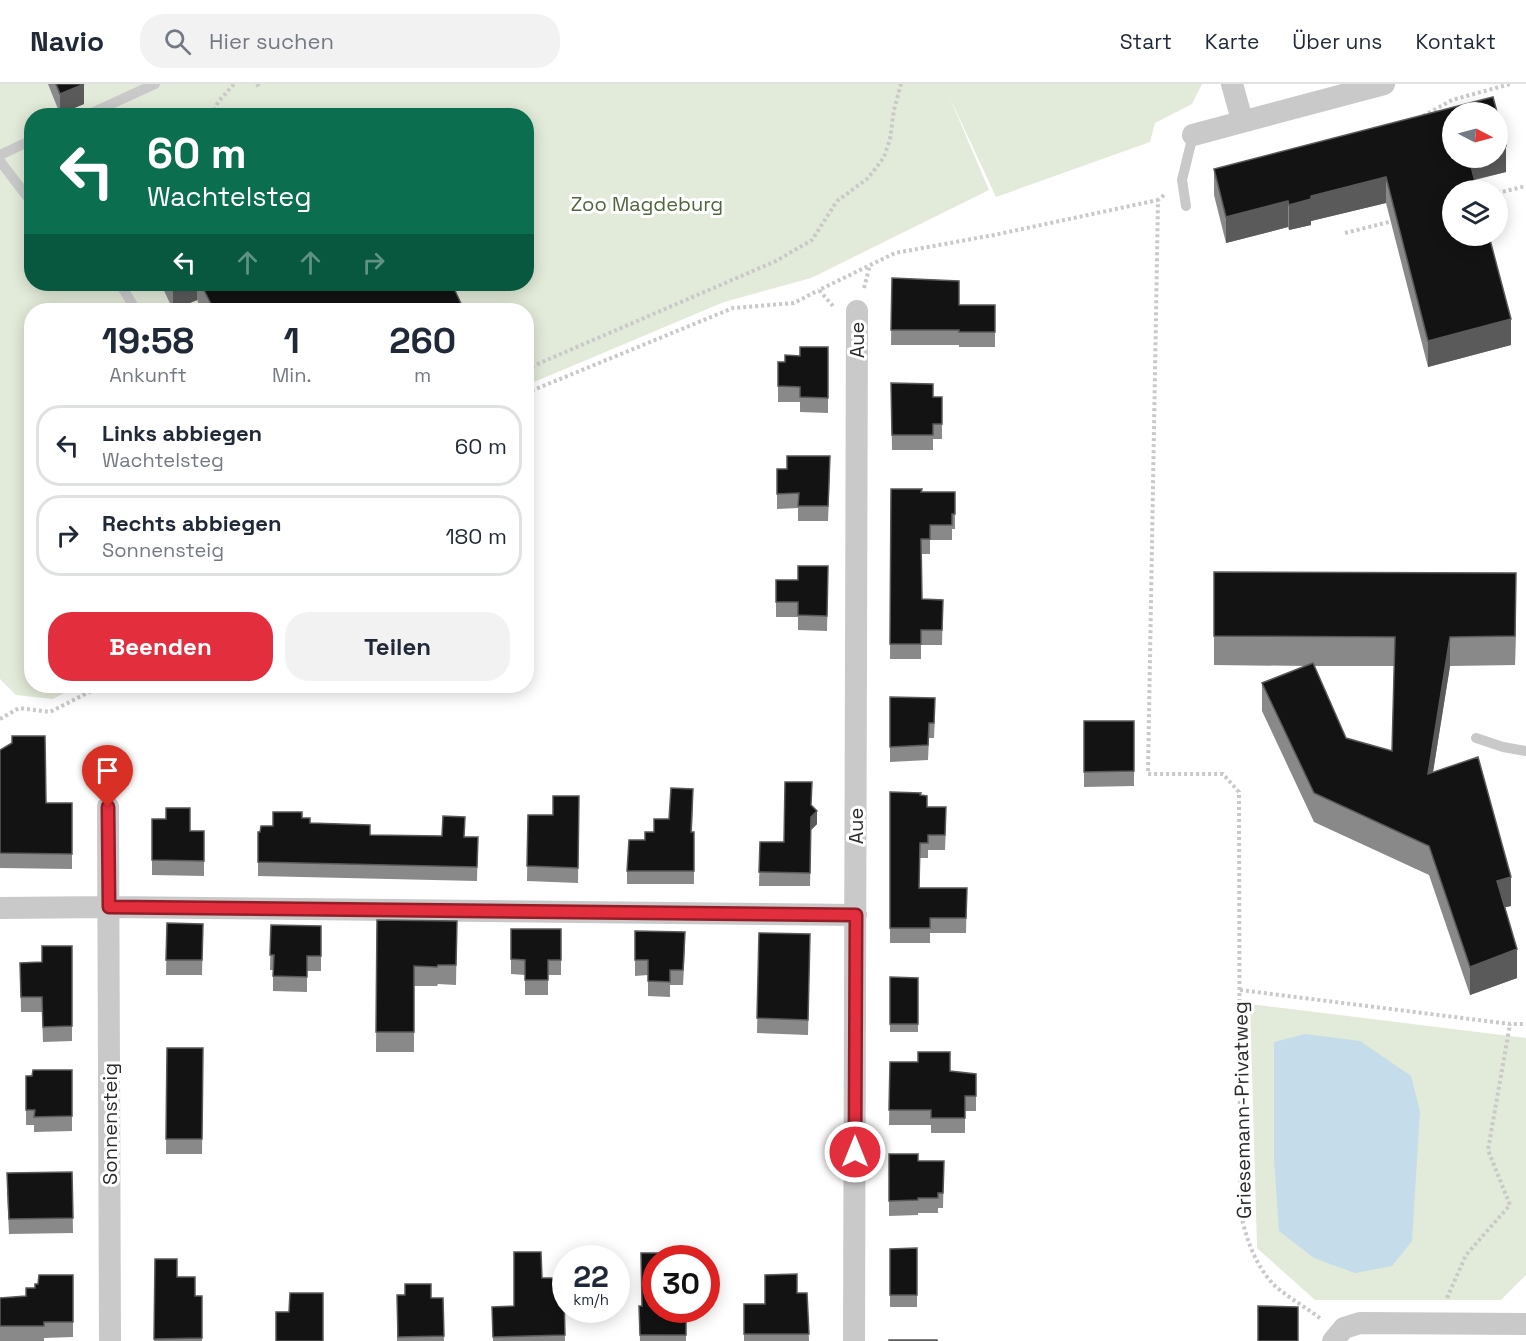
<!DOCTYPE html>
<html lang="de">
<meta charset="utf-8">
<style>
body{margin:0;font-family:"Space Grotesk",sans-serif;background:#f2f2f3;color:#1f2937;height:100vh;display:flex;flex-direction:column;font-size:22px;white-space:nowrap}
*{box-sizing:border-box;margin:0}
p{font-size:20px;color:#747a83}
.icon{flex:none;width:33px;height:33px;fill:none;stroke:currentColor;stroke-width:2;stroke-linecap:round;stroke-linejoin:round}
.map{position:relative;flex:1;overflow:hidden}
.drawer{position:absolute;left:24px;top:219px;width:510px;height:390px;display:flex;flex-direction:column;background:#fff;border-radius:24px;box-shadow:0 3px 15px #0003}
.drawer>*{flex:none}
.top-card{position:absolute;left:24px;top:24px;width:510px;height:183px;border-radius:24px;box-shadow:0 3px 15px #0003;background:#0b6e4f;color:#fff;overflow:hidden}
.needle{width:39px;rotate:96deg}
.controls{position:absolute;left:1442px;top:18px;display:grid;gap:12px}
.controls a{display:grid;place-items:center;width:66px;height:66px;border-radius:50%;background:#fff;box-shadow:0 3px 15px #0003;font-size:30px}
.speed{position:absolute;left:552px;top:1161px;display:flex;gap:12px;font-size:30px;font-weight:700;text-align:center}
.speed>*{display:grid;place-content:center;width:78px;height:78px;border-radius:50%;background:#fff;box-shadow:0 3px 15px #0003;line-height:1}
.speed small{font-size:15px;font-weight:400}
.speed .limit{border:9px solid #d22;background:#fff;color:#111}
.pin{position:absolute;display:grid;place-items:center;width:51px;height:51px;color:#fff;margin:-62px -26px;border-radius:50% 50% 50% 0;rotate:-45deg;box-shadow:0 0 6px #0007}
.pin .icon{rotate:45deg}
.me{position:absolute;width:66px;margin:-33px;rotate:0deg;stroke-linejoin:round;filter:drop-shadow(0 0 4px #0008)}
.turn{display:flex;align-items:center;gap:21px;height:126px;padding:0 24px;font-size:27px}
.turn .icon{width:78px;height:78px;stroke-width:2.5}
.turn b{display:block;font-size:42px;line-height:51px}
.lanes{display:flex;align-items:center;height:57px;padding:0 24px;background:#0003;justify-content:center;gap:30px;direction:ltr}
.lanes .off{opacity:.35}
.eta{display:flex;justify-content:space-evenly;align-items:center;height:102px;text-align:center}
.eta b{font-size:36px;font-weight:700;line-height:42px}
.action{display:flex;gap:12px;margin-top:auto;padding:12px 24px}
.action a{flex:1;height:69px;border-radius:24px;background:#e22e3d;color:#fff;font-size:24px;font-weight:700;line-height:69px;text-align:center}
.action a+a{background:#f2f2f3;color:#1f2937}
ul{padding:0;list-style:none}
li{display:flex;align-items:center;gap:18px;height:81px;margin:0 12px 9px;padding:0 12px;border:3px solid #e0e1e3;border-radius:24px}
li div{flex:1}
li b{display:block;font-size:22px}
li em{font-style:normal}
header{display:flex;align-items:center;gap:36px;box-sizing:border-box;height:84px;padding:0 30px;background:#fff;border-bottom:2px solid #e0e1e3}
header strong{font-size:28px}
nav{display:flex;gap:33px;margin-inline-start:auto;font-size:21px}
.search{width:420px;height:54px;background:#f2f2f3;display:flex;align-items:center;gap:15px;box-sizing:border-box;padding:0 21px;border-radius:24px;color:#747a83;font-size:22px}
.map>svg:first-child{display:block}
</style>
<header>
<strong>Navio</strong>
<div class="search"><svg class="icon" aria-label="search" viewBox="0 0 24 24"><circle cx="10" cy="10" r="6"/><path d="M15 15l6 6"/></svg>Hier suchen</div>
<nav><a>Start</a><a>Karte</a><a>Über uns</a><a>Kontakt</a></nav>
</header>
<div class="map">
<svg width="1526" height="1257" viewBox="0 0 1526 1257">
<rect width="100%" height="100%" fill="#fff"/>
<!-- green -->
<path fill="#e2ead9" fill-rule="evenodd" d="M0,0H1202L1192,20L1155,39L1150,58L996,113L949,12L989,106L811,194L724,218L527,301L526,226H32V602H77L53,615L16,611L0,595ZM32,32H526V200H32Z
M1250,920L1526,954V1191L1501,1216H1315L1257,1164Z"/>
<!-- water -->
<path fill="#c5dcea" d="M1305,950L1360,957L1411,992L1420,1027L1412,1157L1392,1182L1355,1189L1314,1174L1279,1147L1274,1075V958Z"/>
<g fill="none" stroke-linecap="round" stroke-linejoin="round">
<!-- path -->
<path stroke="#c9c9c9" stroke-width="4" stroke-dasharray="3 3" stroke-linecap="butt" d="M257,0L260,5
M212,32L218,18L234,0
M1423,32L1452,16L1510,0
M1497,109L1526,102
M1164,111L1158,116L1148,690H1223L1239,708L1240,1125C1245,1152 1255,1182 1275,1202C1289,1214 1307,1224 1321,1235
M1345,149L1393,137
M864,204L870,181
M833,222L819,206L895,169L994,151L1158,116
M526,285L776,177L812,156L837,117L867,95L876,84L884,73L890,55L894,26L901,0
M526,309L733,224L794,219L819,206
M0,635L19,624L50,628L101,602
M1240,906L1510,940H1526
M1447,1214L1466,1171L1510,1121L1488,1066L1510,940"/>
<!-- lane -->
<path stroke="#c9c9c9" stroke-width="10" d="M85,32L155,0
M0,71L32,56
M0,77L32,119
M1186,122L1182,96L1193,51
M120,200L136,226
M1476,654L1503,663L1526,667"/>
<!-- street -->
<path stroke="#c9c9c9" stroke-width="22" d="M1232,0L1242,36
M1193,51L1384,0
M108,723L110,1257
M0,824L109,823L856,831
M854,1257L857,227
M1333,1257L1344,1244L1360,1239L1526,1240"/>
</g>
<!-- wall -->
<path fill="#898989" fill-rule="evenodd" d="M48,0H84V20L60,30Z
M1214,85L1506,88L1475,96L1511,261L1428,283L1386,119L1311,137V141L1289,146L1288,143L1226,159L1214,111Z
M892,194L959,221H995V263H959V261H891Z
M161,200H452L463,226H202L197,216L173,226Z
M828,263V329L800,328V318H778V278H785L800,272Z
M891,299L933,313H942V355H933V366H892Z
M777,385L830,387L828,437H798V424L777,425Z
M891,405L922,408H955V445H952V456H930V470H921L922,515L943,516L942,561H921V575H890Z
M828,482L827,547L798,546V533H776V496H798Z
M1214,488L1516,518L1515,581L1450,582L1433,688L1511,822L1505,823L1517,894L1470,911L1429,791L1314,738L1262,627V599L1306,582L1214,581ZM1314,582H1394L1392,667L1346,654Z
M890,613L935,629L934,654H929L928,676L890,678Z
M1084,637H1134V702L1084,703Z
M0,666L46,719H72V785L0,784Z
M890,708L921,711L927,723L946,738L945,766H928V774H920L919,804H967L966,849H930V859H890Z
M579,712L578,799L527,797L528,731H553Z
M693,718L692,748H694V800H627V787L645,756L669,735Z
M811,721L817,740L811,746L810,802H759L760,758H784Z
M302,734L310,739L370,751L478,753L477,797L258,792V748L273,742Z
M152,735L190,747H204V792L152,791Z
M377,836L457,837L456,901L438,900L437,902H414V968H376Z
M167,839L203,840L202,891H166Z
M271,841L321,842V887H307V908L273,907V886H270Z
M511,845H561V891H548V911H525V891L511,890Z
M635,847L685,863L683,901H670V913L648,912V891L635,892Z
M759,849L810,850L808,951L757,949Z
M72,862V957L43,958L42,928H21L20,879L42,878Z
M890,893L918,894V948H890Z
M167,964H203L202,1070H166Z
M890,978H918L950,987L976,990V1027H965V1049H931V1041H889Z
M72,986V1047L34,1048V1041H26V992Z
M889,1070L918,1077H944L943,1124H938V1129H918V1131L889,1132Z
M72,1088L73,1149L9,1150L7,1104Z
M917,1164V1223H890V1165Z
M155,1175L177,1193L195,1212H202V1257H154Z
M73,1191V1253L44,1254V1257H0V1214L26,1212L38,1200Z
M542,1194L559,1212H564L565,1257H493L492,1223L514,1222Z
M797,1209H807L809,1257H744V1220H765Z
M397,1211L431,1214H443L444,1257H397Z
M639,1222L686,1226V1257H640Z"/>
<!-- shaded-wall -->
<path fill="#5a5a5a" d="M84,0V20L60,30V10Z
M1506,62V88L1468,97V74H1497V64Z
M1386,93V119L1311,137V141L1289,146V121L1311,112Z
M1288,117V143L1226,159V133Z
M173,200H197V216L173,226Z
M1511,235V261L1428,283V257Z
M1516,489V518L1515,581V552Z
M1450,553V582L1428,719V690Z
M817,727V740L811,746L810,802L811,733Z
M1511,793V822L1497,825V797Z
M1517,865V894L1470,911V883Z"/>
<!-- building -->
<path fill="#131313" stroke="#5a5a5a" stroke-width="1.5" d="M56,0H84L60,10Z
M1493,13L1506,62L1497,64V28H1452V74H1469L1477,106H1452V152H1489L1511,235L1428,257L1386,93L1311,112V115L1289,121L1288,117L1226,133L1214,85Z
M892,194L959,197V221H995V248H959V246H891Z
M201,200H452L463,224L457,226H214Z
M800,263H828V314L800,313V303L778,302V278H785V271L800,272Z
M891,299L933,300V313H942V340H933V351H892Z
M787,372H830L828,422H798L799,409L777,410V385H787Z
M891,405H922L921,408H955V430H952V441H930V455H921L922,515L943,516L942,546H921V560H890Z
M798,482H828L827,532L798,531V518H776V496H798Z
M1214,488L1516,489L1515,552L1450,553L1428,690L1478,673L1511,793L1497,797L1517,865L1470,883L1429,762L1314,709L1262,599L1313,579L1346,654L1392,667L1395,553L1214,552Z
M890,613L935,614L934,639H929L928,661L890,663Z
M1084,637H1134V687L1084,688Z
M12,652H45L46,719H72V770L0,769V666L12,659Z
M785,698H812L811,721L817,727L811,733L810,789L759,788L760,758H784Z
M671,704L693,705L691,748H694V787H627L629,756H645V748H654V735H669Z
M890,708L921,709L920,711L927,712V723H946L945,751H928V759H920L919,804H967L966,834H930V844H890Z
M553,712H579L578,784L527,782L528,731H553Z
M166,724H190V747H204V777L152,776V735H166Z
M273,728H302V734H310V739L370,741V751L442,752L443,732L465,733L464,753H478L477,783L258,778V748H260L261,742H273Z
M377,836L457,837L456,881H438L437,883L414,882V948H376Z
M167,839L203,840L202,876H166Z
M271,841L321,842V872H307V893L273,892L274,871H270Z
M511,845H561V876H548V896H525V876L511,875Z
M635,847L685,848L683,886H670V898L648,897V876H635Z
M759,849L810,850L808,936L757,934Z
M42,862H72V942L43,943L42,913H21L20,879L42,878Z
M890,893L918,894V940H890Z
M167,964H203L202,1055H166Z
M918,968H950V987L976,990V1012H965V1034H931V1026H889L890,978H918Z
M33,986H72V1032L34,1033L35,1026H26V992H32Z
M889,1070H918V1077H944L943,1109H938V1114H918V1116L889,1117Z
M72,1088L73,1134L9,1135L7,1089Z
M917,1164V1211H890V1165Z
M514,1168H541L542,1194H558L559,1212H564L565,1251L493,1253L492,1223L514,1222Z
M641,1169H686V1174H656V1226H686V1251H640L639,1222H642Z
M155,1175H177V1193H195V1212H202V1254L154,1255Z
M797,1190V1209H807L809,1250H744V1220H765V1191Z
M39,1191H73V1238H44V1242H0V1214L26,1212V1204H35V1200H38Z
M405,1200H431V1214H443L444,1252L398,1253L397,1211H405Z
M290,1209H323V1257H276V1228H289Z
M1258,1222L1298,1223V1257H1258Z
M889,1256H937V1257H889Z"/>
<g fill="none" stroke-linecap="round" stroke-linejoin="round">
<!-- route casing -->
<g stroke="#931e28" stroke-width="15">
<path id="route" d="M108,723L109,823L856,831L855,1068"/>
</g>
<!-- route -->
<use href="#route" stroke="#e22e3d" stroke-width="10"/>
</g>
<g text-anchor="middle" stroke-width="6" stroke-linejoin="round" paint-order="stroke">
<!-- park labels -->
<g font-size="20" fill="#4f663a" stroke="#fff">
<text x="647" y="127">Zoo Magdeburg</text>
</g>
<!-- street labels -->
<g font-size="20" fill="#2c2c2c" stroke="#fff">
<text transform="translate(857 256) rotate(-90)" y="7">Aue</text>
<text transform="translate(856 742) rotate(-90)" y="7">Aue</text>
<text transform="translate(1242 1026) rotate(-91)" y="7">Griesemann-Privatweg</text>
<text transform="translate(110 1040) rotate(-90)" y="7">Sonnensteig</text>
</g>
</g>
</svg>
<div class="controls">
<a><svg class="needle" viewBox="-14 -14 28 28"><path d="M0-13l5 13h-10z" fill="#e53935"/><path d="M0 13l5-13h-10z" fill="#747a83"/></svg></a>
<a><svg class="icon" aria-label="layers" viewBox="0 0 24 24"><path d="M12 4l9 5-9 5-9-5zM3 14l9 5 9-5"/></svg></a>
</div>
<div class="speed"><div>22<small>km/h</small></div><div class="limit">30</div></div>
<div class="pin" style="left:108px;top:723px;background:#d93025"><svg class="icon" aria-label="arrive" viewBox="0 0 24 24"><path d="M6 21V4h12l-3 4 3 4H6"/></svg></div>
<svg class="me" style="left:855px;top:1068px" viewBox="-20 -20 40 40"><circle r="17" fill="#e22e3d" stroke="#fff" stroke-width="3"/><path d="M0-11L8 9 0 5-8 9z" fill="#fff"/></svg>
<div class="top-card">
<div class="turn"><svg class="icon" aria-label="left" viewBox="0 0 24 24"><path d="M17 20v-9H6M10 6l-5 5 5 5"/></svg><div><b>60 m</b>Wachtelsteg</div></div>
<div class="lanes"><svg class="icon" aria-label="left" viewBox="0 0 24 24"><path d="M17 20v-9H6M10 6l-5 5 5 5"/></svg><svg class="icon off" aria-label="ahead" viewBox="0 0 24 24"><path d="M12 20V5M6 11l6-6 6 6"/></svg><svg class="icon off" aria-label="ahead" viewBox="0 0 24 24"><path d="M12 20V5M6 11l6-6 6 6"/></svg><svg class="icon off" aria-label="right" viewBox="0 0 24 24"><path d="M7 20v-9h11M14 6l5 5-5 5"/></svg></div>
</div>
<section class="drawer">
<div class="eta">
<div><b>19:58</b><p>Ankunft</p></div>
<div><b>1</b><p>Min.</p></div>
<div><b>260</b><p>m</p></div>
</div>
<ul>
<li><svg class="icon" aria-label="left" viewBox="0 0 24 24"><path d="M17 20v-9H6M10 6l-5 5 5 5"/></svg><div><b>Links abbiegen</b><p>Wachtelsteg</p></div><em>60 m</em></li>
<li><svg class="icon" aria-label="right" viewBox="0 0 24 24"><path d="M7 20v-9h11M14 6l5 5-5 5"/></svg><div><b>Rechts abbiegen</b><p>Sonnensteig</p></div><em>180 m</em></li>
</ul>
<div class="action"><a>Beenden</a><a>Teilen</a></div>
</section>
</div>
